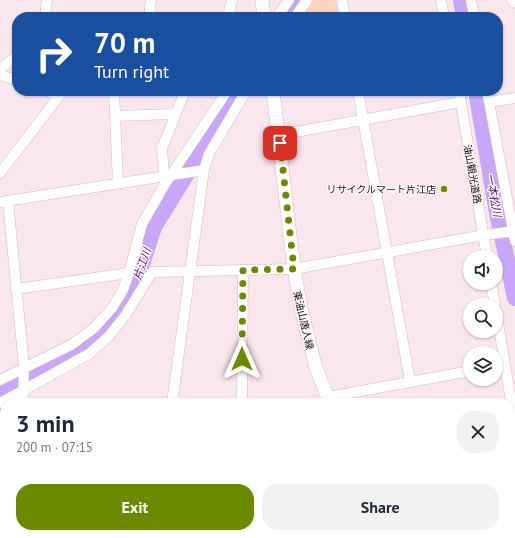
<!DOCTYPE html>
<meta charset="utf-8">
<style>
body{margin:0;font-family:"PT Sans","Noto Sans JP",sans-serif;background:#f2f2f3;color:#1f2937;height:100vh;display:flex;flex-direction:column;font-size:15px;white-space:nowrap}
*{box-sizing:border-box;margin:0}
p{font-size:13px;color:#747a83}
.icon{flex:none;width:22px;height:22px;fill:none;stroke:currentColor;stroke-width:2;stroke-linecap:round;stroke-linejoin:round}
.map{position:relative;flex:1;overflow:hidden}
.sheet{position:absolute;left:0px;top:398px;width:515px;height:140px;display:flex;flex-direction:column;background:#fff;border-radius:16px 16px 0 0;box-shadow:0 1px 3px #0004}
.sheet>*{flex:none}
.banner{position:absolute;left:12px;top:12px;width:491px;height:84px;border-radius:16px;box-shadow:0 1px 3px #0004;background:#1a4fa0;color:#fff;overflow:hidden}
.fabs{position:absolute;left:463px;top:250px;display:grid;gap:8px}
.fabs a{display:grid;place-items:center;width:40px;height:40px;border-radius:50%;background:#fff;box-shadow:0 1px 3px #0004;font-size:20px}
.pin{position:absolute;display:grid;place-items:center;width:34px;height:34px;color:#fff;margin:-17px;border-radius:8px;box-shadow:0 2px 6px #0006}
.me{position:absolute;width:44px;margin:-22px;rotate:0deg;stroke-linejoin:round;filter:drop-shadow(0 0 3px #0008)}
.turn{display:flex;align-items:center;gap:14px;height:84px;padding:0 16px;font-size:18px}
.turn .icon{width:52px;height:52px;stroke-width:2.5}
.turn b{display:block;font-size:28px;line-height:34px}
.round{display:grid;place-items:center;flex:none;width:42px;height:42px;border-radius:16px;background:#f2f2f3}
.headline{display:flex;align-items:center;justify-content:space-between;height:68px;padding:0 16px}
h1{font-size:24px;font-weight:700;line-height:30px}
.cta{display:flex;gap:8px;margin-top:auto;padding:8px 16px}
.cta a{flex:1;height:46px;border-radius:16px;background:#6d8900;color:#fff;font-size:16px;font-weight:700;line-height:46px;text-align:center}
.cta a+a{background:#f2f2f3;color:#1f2937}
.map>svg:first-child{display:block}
</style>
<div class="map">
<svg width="515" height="538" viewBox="0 0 515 538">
<rect width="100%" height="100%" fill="#fae6ed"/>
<!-- built -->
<path fill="#f3d6e1" d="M12,399V403H5V455H0V400Z"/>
<!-- green -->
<path fill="#ffd3c0" d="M309,0H336L339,17H297Z"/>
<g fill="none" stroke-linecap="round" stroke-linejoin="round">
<!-- river -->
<path stroke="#c8a6fa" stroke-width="16" d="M461,0L464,17
M285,17L297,0
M476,91L497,213L515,298
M0,393L79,350L96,338L110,321L126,301L138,277L154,227L238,91"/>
<!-- minor casing -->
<g stroke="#d1bdc4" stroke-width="11">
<path id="minor" d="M342,0L345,17
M441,0L444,17
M471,0L474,17
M512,0L515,3
M45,17L47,0
M149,17L151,0
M228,17L232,0
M277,17L289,0
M295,17L307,0
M0,69L17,56
M0,75L17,80
M47,91L58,96
M114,91L118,183
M358,91L410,381
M459,91L487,257
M487,91L515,241
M489,102L515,98
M115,116L175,114
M279,135L461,102
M0,173L63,91
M164,176L162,148L185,91
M8,201L24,367L23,403
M0,202L204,170
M491,283L495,305
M16,289L129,273
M496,310L515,426
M0,380L71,345L94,328L112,308L123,290L129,273L142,224L165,184L227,91
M328,397L470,371
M0,403L89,354L109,336L125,316L152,272L294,269L484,235L515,231
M172,403L204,170L209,154L246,91
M242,403L243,270
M510,453L515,452
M0,533L5,532
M27,533V538
M151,538L152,533
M275,538L294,533"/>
</g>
<!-- major casing -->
<g stroke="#d1bdc4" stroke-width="14">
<path id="major" d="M262,0L264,17
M273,91L294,269L302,313L316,368L330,403
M381,533L382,538"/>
</g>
<!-- minor -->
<use href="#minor" stroke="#fff" stroke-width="10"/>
<!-- major -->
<use href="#major" stroke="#fff" stroke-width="13"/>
</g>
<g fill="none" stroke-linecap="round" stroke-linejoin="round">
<!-- route -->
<path stroke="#6d8900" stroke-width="7" stroke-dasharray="0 12.6" d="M242,359L243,270L294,269L280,143"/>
</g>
<!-- markers -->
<circle fill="#6d8900" stroke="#fff7f9" stroke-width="1.5" cx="444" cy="189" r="4"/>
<g text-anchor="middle" stroke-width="3" stroke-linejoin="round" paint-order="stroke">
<!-- street labels -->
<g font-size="10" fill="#1b1417" stroke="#fff7f9">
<text transform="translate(473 174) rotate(80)" y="4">油山観光道路</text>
<text transform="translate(304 320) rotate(77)" y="4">東油山唐人線</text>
</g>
<!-- poi labels -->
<g font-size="10" fill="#1b1417" stroke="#fff7f9" text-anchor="end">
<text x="436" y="193">リサイクルマート片江店</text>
</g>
<!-- water labels -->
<g font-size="11" font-style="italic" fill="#471375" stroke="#fff7f9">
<text transform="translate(494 195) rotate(80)" y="4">一本松川</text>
<text transform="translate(142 264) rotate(-71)" y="4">片江川</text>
</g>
</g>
</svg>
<div class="fabs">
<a><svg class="icon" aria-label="sound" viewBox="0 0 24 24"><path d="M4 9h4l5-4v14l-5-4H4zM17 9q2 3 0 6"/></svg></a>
<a><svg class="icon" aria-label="search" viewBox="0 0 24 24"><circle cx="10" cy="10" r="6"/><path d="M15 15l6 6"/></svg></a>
<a><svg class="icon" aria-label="layers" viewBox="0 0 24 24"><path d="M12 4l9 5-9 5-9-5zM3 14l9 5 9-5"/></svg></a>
</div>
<div class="pin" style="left:280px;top:143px;background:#d93025"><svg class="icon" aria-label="arrive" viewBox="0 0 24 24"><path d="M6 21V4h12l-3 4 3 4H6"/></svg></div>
<svg class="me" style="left:242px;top:359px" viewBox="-20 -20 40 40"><path d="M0-17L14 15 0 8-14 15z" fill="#6d8900" stroke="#fff" stroke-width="4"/></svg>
<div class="banner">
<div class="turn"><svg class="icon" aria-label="right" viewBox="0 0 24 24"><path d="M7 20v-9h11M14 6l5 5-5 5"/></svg><div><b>70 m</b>Turn right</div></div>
</div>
<section class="sheet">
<div class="headline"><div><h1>3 min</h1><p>200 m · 07:15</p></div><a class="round"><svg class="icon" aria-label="close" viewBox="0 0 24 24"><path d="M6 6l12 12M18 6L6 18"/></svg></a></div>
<div class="cta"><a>Exit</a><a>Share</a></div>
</section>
</div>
